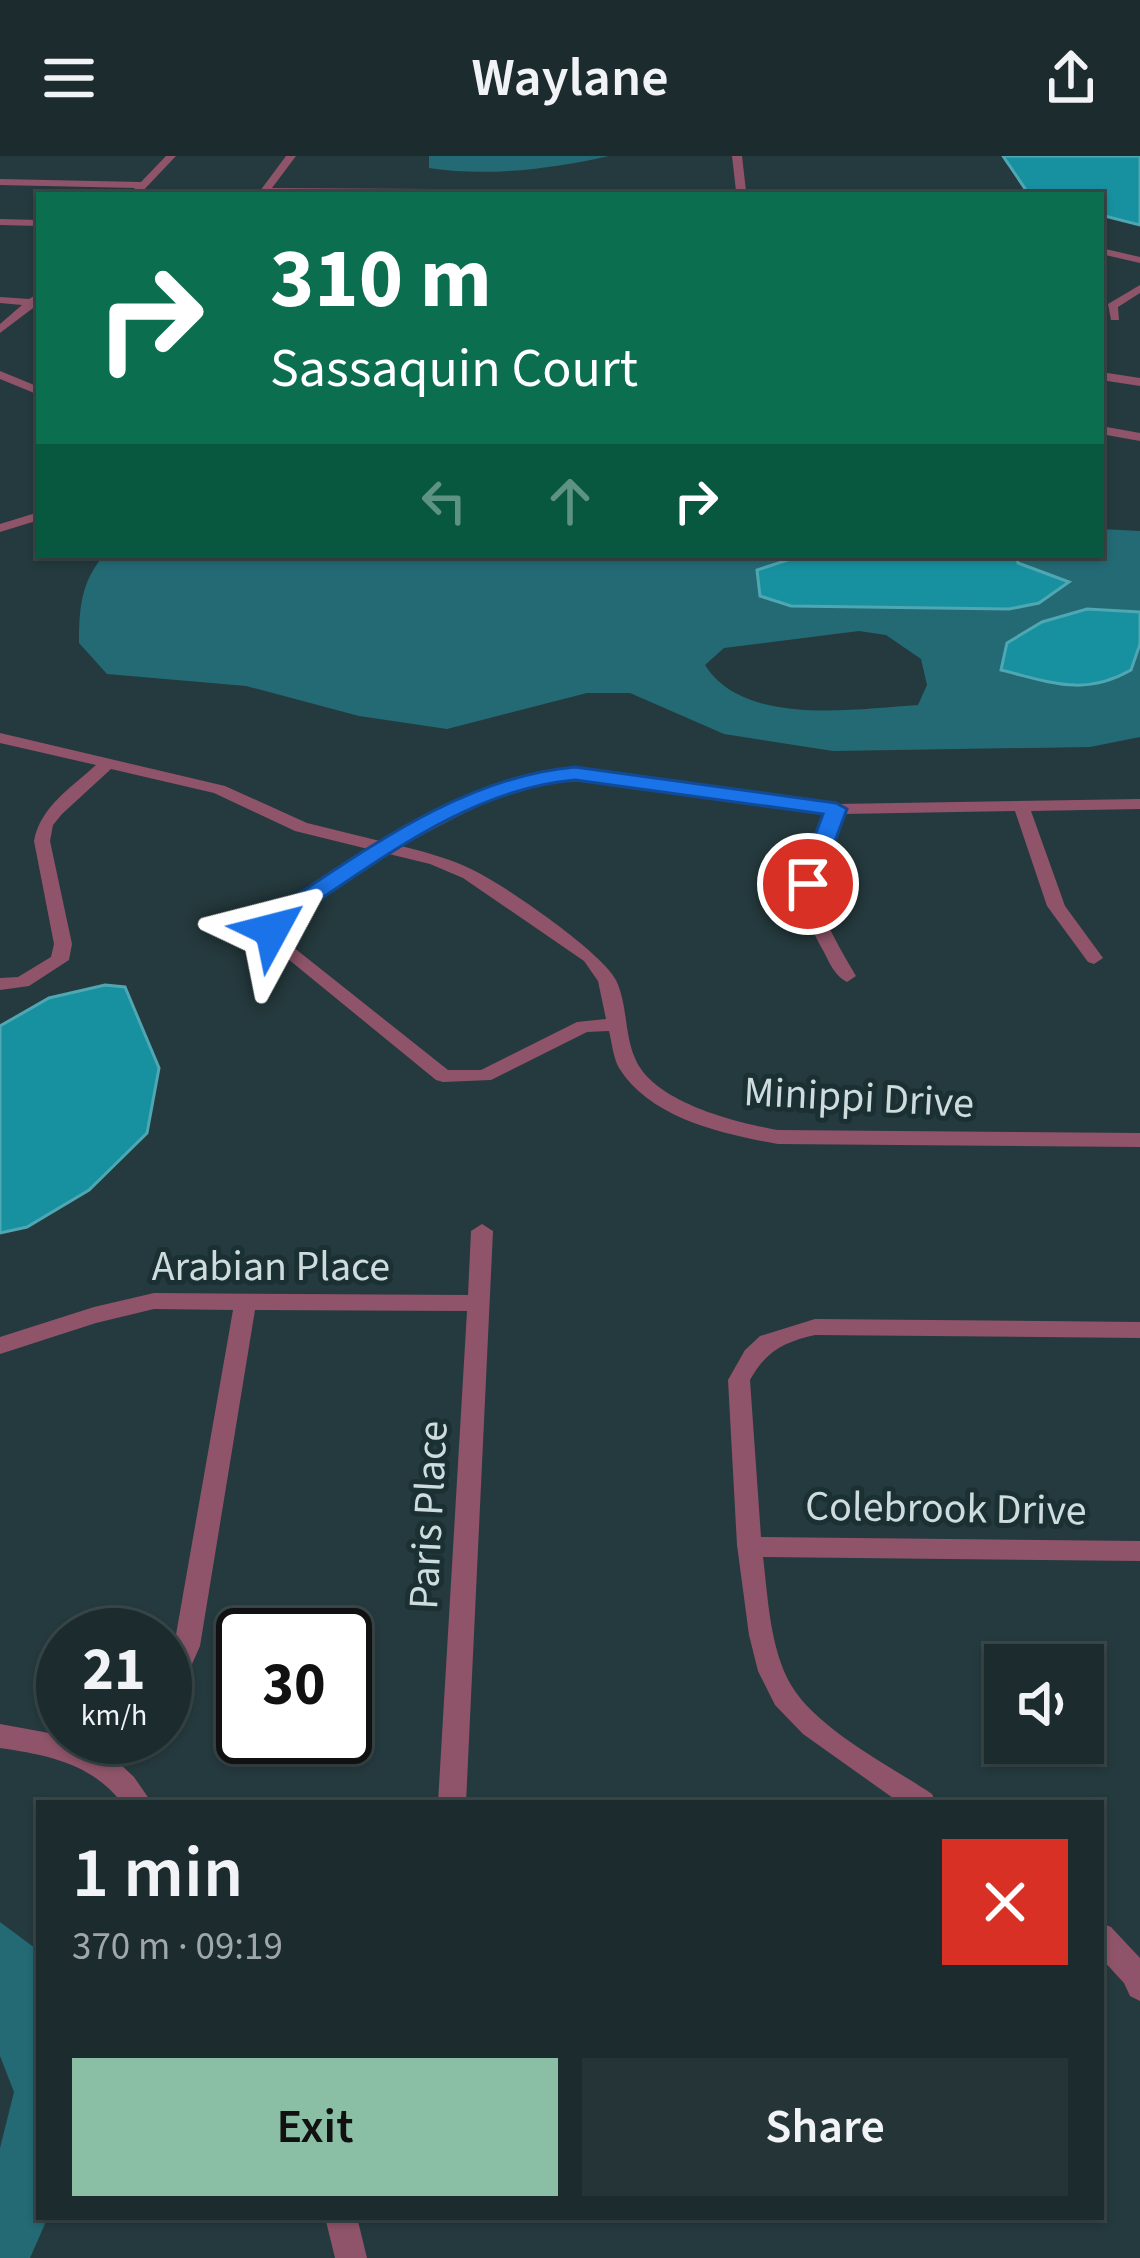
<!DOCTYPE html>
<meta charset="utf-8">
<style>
body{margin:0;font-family:"Source Sans 3",sans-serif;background:#253436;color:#f1f3f6;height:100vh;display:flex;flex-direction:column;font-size:45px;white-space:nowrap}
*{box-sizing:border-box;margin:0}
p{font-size:39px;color:#a0a7aa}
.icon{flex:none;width:66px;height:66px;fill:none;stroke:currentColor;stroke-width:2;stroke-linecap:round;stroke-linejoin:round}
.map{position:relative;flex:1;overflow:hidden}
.drawer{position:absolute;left:36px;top:1644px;width:1068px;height:420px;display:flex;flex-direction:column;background:#1c2c2e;border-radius:0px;box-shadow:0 3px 9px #0004,0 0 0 3px #3a484a}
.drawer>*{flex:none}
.banner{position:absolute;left:36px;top:36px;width:1068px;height:366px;border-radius:0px;box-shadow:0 3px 9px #0004,0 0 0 3px #3a484a;background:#0b6e4f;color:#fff;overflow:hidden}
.fabs{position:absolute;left:984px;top:1488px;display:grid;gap:24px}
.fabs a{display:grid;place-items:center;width:120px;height:120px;border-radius:0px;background:#1c2c2e;box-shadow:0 3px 9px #0004,0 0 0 3px #3a484a;font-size:60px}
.speed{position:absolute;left:36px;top:1452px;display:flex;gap:24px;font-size:60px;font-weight:700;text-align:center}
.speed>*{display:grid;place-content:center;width:156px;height:156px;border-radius:50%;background:#1c2c2e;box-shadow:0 3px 9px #0004,0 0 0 3px #3a484a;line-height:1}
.speed small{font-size:30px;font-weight:400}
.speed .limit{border:6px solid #111;border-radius:18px;background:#fff;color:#111}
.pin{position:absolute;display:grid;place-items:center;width:102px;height:102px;color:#fff;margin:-51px;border:6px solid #fff;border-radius:50%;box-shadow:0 3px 12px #0007}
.me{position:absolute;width:132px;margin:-66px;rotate:52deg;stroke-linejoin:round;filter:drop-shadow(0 0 9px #0008)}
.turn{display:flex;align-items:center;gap:42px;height:252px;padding:0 36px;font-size:54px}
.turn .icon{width:156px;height:156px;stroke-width:2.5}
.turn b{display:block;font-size:84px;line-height:102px}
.lanes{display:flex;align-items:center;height:114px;padding:0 36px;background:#0003;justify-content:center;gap:60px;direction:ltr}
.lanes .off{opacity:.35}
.round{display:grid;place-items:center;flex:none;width:126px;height:126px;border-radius:0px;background:#253436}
.summary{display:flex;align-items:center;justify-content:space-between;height:204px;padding:0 36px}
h1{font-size:72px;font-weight:600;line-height:90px}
.cta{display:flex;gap:24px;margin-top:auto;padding:24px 36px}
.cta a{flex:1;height:138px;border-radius:0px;background:#8abfa5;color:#111;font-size:48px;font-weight:600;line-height:138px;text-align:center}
.cta a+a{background:#253436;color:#f1f3f6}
header{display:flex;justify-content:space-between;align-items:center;height:156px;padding:0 36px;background:#1c2c2e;font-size:54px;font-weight:600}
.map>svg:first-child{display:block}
</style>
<header><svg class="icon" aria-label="menu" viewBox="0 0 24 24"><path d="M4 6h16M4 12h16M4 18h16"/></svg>Waylane<svg class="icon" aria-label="share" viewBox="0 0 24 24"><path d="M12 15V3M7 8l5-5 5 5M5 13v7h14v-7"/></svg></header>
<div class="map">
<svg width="1140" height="2102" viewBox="0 0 1140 2102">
<rect width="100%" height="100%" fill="#253a3e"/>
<!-- green -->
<path fill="#236a74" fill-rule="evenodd" d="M429,0H609C551,13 488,21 429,12Z
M1101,373L1140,375V456L1087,453L1131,514L1140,488V581L1090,591L833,595L724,578L630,537H587L447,573L359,560L246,530L107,518L79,487C79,452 81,426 104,399H803L757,414L760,440L791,450L1009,453L1068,425L1018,407L1016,399H1101ZM859,475L886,479L921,503L927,529L918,549C855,553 744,571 705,509L724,492Z
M0,1766L39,1795V2061H48L30,2102H0V1992L14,1936L0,1900Z"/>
<!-- water -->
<path fill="#17909f" stroke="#4ea7b2" stroke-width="3" d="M1003,0H1140V69L1101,59V39H1037L1026,34Z
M803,399H1016L1018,407L1069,426L1039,447L1009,453L791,450L760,440L757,414Z
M1087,453L1140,456V488L1131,514C1084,541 1050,526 1001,514L1007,487L1042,466Z
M105,829L125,831L159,912L147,977L89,1034L27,1071L0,1077V870L49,842Z"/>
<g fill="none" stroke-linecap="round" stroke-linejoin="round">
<!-- minor -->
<path fill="#8f5469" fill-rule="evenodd" d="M166,0H176L139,39H129L135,32L0,29V23L141,26Z
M286,0H296L272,32L736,35L732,0H742L746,35L927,36L932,39H257Z
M0,63L39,64V70L0,69Z
M1101,92L1140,101V107L1101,98Z
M1140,129V137L1118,151L1119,164H1111L1108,148Z
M39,137L37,149L0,177V168L22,149L0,147V141L29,143Z
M0,215L39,231V239L0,223Z
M1101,216L1140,222V230L1101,224Z
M1101,270L1140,277V285L1101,278Z
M39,356V364L0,376V368Z
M0,577L225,630L307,667L384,686L496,628L537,616L612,615L836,648L1140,643V653L1031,655L1065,750L1103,802L1094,808L1088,806L1047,750L1015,655L842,658C811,741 811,743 856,820L847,826C835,820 830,808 824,796C789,735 802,717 826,657L612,625L538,626L508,634L401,690C425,696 448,702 471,713C502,727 602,796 616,824C628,850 624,877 635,902C652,946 737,967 778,974L1140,977V991L778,988C723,978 651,963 619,912C613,901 612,887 609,875L587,876L491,924L443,926L436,924L266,785L263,774L270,758L372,694L295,675L214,637L111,613L62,658L53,669L50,685L72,788L69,804L29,830L0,834V822L18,821L51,801L54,788L34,685C40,651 72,631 96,609L0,587ZM389,698L430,708L463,722L584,805L598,825L606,863L577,866L481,914H448L283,783L281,774L284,765Z
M482,1068L493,1075L466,1647H438L467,1155L255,1154L200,1490L174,1549L165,1553V1511L174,1490L233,1154L154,1153L96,1167L0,1198V1181L94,1151L154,1137L468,1139L471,1075Z
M815,1163L1140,1166V1182L815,1179C784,1186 766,1195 750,1224L761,1381L1140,1385V1405L763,1401C768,1442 770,1493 791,1529C818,1574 889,1609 932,1638L936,1647H900L803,1578L775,1549L758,1515L749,1479L737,1389L728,1224L745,1194L760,1180Z
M0,1568L60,1579L96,1593L109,1581H141L119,1607L134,1621L152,1647H122C91,1607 47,1599 0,1592Z
M1101,1767L1111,1771L1140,1802V1845L1130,1840L1124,1827L1101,1802Z
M325,2061H357L367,2102H335Z"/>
</g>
<!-- route -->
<path fill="#1a73e8" stroke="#114b97" stroke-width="3" d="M575,611L836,647L847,653L819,728L808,734L797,728L823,658L575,624C467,633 374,709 286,766L280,779H263L260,774L268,758C362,697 460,621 575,611Z"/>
<g text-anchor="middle" stroke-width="10" stroke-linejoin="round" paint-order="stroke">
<!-- street labels -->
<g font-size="42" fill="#cfdcde" stroke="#1b3033">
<text transform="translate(859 940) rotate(3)" y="15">Minippi Drive</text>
<text x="271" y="1124">Arabian Place</text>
<text transform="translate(946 1351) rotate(1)" y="15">Colebrook Drive</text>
<text transform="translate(427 1359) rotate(-87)" y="15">Paris Place</text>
</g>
</g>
</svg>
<div class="fabs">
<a><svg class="icon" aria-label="sound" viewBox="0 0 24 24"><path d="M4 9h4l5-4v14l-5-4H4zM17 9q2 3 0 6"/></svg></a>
</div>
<div class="speed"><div>21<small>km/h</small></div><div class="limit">30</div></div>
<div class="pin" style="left:808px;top:728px;background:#d93025"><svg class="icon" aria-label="arrive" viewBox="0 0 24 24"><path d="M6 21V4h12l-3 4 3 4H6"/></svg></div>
<svg class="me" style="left:272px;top:774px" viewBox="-20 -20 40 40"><path d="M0-17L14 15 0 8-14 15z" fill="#1a73e8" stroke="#fff" stroke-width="4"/></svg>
<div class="banner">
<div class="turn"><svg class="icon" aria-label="right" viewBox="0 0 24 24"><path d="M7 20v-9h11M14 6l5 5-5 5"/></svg><div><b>310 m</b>Sassaquin Court</div></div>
<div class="lanes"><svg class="icon off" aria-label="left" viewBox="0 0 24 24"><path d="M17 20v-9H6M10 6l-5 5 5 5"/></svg><svg class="icon off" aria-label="ahead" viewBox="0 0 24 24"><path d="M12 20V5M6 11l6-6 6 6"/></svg><svg class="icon" aria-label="right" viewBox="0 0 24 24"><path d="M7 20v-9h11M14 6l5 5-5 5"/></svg></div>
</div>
<section class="drawer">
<div class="summary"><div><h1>1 min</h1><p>370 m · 09:19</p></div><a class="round" style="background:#d93025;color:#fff"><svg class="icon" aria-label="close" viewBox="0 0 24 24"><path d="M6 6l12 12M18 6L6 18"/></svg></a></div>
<div class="cta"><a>Exit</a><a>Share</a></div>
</section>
</div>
